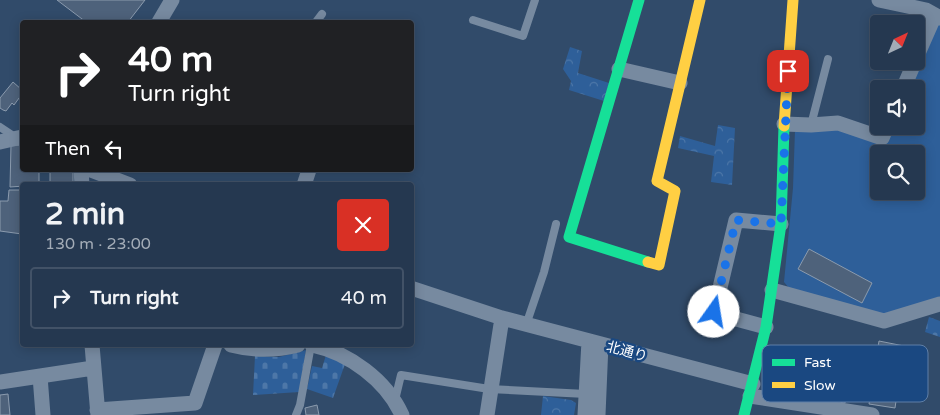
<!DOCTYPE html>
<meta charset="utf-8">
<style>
body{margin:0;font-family:"Varela Round","Noto Sans JP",sans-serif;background:#31435a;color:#f1f3f6;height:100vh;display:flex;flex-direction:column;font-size:19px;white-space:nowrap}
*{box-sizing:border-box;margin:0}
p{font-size:16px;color:#a3acb7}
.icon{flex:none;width:28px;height:28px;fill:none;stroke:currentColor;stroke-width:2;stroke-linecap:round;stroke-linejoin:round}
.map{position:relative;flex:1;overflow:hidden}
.panel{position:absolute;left:20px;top:182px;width:394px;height:165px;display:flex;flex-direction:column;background:#253850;border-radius:5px;box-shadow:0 2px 12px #0003,0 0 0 1px #425267}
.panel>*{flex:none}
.banner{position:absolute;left:20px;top:20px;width:394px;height:152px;border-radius:5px;box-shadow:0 2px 12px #0003,0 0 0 1px #425267;background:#202124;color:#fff;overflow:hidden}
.needle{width:32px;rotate:43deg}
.buttons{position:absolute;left:870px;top:15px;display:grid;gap:10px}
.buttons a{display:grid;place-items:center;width:55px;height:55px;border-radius:5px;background:#253850;box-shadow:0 2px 12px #0003,0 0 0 1px #425267;font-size:25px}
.pin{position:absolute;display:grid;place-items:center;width:42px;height:42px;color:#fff;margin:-21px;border-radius:10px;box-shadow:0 2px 8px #0006}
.me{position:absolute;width:55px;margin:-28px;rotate:13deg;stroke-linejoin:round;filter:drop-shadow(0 0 4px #0008)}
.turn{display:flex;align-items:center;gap:18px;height:105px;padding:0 25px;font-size:22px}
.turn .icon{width:65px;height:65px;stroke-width:2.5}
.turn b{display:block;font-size:35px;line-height:42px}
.then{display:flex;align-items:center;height:48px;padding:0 25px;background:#0003;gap:10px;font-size:19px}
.round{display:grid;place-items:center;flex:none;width:52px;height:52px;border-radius:5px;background:#31435a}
.head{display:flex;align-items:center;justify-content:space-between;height:85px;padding:0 25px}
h1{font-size:30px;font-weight:800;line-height:38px}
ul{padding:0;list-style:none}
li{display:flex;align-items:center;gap:15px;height:62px;margin:0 10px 8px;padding:0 15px;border:2px solid #425267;border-radius:5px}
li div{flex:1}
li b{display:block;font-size:19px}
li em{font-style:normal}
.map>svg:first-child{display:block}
</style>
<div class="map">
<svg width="940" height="415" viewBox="0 0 940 415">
<defs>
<pattern id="cemetery-stones" width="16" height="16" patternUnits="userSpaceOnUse" patternTransform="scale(1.25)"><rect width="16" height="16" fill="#2e5f99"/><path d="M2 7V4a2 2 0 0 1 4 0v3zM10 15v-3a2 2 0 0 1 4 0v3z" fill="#4d77a8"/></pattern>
<pattern id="park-crowns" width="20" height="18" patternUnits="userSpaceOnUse" patternTransform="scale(1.25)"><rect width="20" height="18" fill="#2e5f99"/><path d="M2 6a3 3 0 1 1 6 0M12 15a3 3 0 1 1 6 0" fill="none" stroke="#4d77a8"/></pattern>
</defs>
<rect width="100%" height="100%" fill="#314b6a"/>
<!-- grass -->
<path fill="#2e5f99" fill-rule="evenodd" d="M935,23L940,25V298L887,315L789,288L784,282L793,188L795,130L837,129L882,143L894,126H916V89H909ZM879,154H916V191H879Z"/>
<!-- cemetery -->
<path fill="url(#cemetery-stones)" d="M929,317L940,321V337L925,332Z
M306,350L299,392L253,395L255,356L279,357Z
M326,355L345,364L333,398L307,389L312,366L322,368Z"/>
<!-- park -->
<path fill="url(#park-crowns)" d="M570,47L582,51L578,73L609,83L604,101L569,90L571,81L563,69Z
M718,125L735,128L732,185L711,182L714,156L678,148L680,136L715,146Z
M543,396L571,400L576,403L574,415H541Z"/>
<!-- building -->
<path fill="#4e627b" stroke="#8b9bae" d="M57,0H145L128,22H86Z
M13,82L22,90V94L14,105L12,103L6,111L3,110L0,108V98Z
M11,145H22V170H39V185L10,187Z
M50,170H73V185H50Z
M9,190H22V234L0,231V201H8Z
M809,249L872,283L862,303L798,269Z
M879,341L904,346L895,408L869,404Z
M786,369L848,378L845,403L783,394Z
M8,394L10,415H0V395Z
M317,405L319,415H306L305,408Z"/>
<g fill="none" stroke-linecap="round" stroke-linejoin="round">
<!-- lane -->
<path stroke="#778aa0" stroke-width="8" d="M473,20L523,36L535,0
M316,22L322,14
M811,125L828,59
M0,127L15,137
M526,325L544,272L556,224
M395,400L401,375L489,389L586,394
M296,415L300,405L311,345"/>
<!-- street -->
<path stroke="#778aa0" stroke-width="15" d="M879,0L926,10L940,18
M159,22L172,0
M916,58L935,15
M619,69L680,83
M903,89L915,61
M784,124L811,125L838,123L882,138L887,126
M0,142L22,137
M81,170L82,185
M91,170L130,185
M304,185L309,170
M411,288L502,318L753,384
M772,290L884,321L940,304
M766,327L714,313L736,220L781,224
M92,345L98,415
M231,345C254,351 274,351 298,345
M312,345C349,353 386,380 402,415
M40,376L43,415
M0,382L93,368
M750,396L872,415
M97,410L195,403L215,345
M487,415L502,318
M585,415L589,341
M598,415L601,344"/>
<!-- fast -->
<path stroke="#16e098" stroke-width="11" d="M639,0L569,237L648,262
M744,415L766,327L781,224L784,126"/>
<!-- slow -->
<path stroke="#ffcf43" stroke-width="11" d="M784,126L793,0
M648,262L659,265L675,191L657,181L700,0"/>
</g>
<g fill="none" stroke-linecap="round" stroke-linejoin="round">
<!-- route -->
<path stroke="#1a73e8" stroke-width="9" stroke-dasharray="0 16.2" d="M714,312L736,220L781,224L788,71"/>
</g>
<g text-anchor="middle" stroke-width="5" stroke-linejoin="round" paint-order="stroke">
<!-- street labels -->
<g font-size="14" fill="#fff" stroke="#1a4881">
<text transform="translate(627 351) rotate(15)" y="5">北通り</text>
</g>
</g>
<!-- legend -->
<rect x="762" y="345" width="166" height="57" rx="8" fill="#1a4881" stroke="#5f7fa7" stroke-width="1"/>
<rect x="772" y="359" width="23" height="7" fill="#16e098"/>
<rect x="772" y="382" width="23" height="6" fill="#ffcf43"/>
<g font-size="14" fill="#fff">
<text x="804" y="367">Fast</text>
<text x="804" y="390">Slow</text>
</g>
</svg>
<div class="buttons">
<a><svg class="needle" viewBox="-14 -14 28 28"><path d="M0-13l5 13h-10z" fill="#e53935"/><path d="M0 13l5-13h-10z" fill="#a3acb7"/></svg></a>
<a><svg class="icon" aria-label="sound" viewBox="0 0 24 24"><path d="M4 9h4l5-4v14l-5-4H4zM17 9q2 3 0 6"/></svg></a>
<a><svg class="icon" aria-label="search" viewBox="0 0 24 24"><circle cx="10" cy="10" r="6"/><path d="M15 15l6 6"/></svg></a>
</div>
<div class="pin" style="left:788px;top:71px;background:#d93025"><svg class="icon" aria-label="arrive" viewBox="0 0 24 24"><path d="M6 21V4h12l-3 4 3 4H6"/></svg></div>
<svg class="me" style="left:714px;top:312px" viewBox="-20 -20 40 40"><circle r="19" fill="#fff"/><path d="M0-13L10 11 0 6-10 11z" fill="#1a73e8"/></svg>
<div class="banner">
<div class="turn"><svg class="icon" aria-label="right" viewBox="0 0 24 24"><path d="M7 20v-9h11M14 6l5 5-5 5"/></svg><div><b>40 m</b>Turn right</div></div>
<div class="then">Then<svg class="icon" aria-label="left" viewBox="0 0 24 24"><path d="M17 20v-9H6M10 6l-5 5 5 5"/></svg></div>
</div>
<section class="panel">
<div class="head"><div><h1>2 min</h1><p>130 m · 23:00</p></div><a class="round" style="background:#d93025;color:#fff"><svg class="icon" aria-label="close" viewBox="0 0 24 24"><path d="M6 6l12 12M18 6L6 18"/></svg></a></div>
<ul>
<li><svg class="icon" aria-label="right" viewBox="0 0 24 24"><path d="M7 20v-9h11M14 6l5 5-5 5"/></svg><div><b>Turn right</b></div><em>40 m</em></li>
</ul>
</section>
</div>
